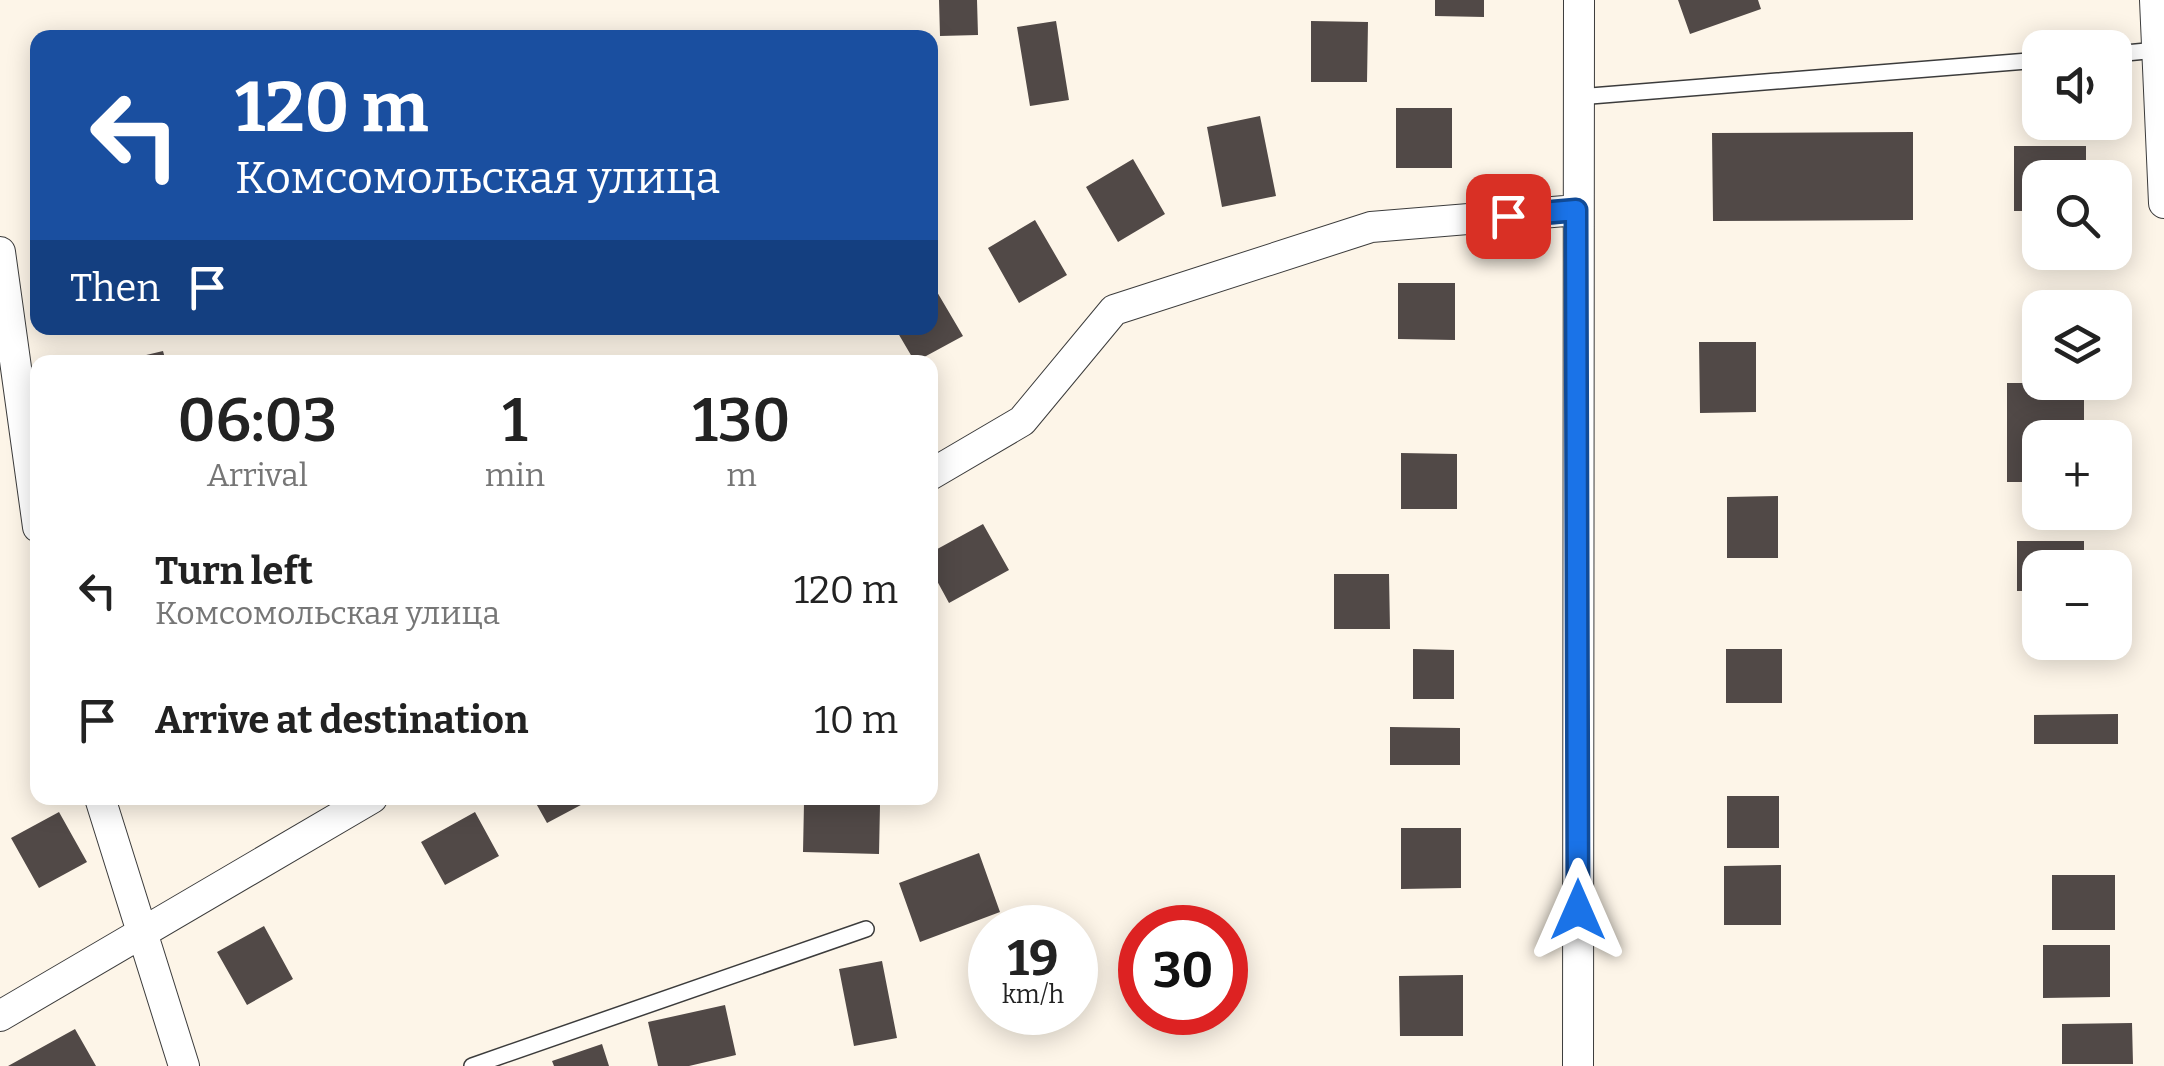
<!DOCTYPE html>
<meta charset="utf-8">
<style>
body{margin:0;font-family:Bitter,serif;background:#f6f6f6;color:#222;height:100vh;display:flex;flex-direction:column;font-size:38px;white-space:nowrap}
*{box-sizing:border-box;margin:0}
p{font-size:32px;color:#767676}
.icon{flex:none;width:55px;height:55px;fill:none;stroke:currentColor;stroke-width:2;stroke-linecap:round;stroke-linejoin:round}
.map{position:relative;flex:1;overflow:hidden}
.details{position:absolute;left:30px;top:355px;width:908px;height:450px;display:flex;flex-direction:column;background:#fff;border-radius:20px;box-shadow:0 5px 25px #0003}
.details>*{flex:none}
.top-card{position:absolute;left:30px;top:30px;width:908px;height:305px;border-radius:20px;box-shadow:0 5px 25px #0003;background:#1a4fa0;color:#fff;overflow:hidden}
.fabs{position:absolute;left:2022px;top:30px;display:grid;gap:20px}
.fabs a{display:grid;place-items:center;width:110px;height:110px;border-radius:20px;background:#fff;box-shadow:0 5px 25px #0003;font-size:50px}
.speed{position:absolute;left:968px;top:905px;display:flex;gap:20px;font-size:50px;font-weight:700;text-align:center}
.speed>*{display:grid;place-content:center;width:130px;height:130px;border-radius:50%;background:#fff;box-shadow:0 5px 25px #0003;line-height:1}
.speed small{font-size:25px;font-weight:400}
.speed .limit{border:15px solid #d22;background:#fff;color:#111}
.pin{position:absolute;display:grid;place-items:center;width:85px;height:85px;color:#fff;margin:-42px;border-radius:20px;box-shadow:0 5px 15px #0006}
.me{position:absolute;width:110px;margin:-55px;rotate:0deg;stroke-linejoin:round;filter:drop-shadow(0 0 8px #0008)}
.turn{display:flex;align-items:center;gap:35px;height:210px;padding:0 40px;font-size:45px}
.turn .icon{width:130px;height:130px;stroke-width:2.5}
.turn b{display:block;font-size:70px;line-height:85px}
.then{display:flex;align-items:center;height:95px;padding:0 40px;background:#0003;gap:20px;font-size:38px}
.eta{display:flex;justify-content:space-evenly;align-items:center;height:170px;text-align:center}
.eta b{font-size:60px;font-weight:600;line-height:70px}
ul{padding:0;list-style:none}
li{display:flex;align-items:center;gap:30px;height:130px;padding:0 40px}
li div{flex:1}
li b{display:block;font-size:38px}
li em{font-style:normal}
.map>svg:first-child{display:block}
</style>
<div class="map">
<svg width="2164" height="1066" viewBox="0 0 2164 1066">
<rect width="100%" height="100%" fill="#fdf5e8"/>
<!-- building -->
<path fill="#514947" d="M939,0H977L978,35L940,36Z
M1435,0H1484V17L1435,16Z
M1678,0H1758L1761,9L1690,34Z
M1056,21L1069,100L1030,106L1017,27Z
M1311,21L1368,22L1367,82H1311Z
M1396,108H1452V168H1396Z
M1260,116L1276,196L1222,207L1207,127Z
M1913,132V220L1713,221L1712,133Z
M2014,146H2086V178H2040V211H2014Z
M1133,159L1165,214L1118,242L1086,187Z
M1035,220L1067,275L1019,303L988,248Z
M930,280L963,336L915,362L895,328H930Z
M1398,283H1455V340L1398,339Z
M1699,342H1756V412L1700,413Z
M163,351L166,362H121V361Z
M2007,383H2084V438H2040V482H2007Z
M1401,453L1457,454V509H1401Z
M1778,496V558H1727V497Z
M983,524L1009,570L949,603L930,568V553Z
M2017,541H2084V568H2040V591H2017Z
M1334,574H1389L1390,629H1334Z
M1413,649L1454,650V699H1413Z
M1726,649H1782V703H1726Z
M2118,714V744H2034V715Z
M1390,727L1460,728V765H1390Z
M1727,796H1779V848H1727Z
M533,798H594L547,823Z
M804,803L880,805L879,854L803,852Z
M59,812L87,862L39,888L11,838Z
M475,812L499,856L445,885L421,842Z
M1401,828H1461V888L1401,889Z
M979,853L1000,912L920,942L899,883Z
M1781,865V925H1724V866Z
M2052,875H2115V930H2052Z
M264,926L293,979L247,1005L217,952Z
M2043,945H2110V997L2043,998Z
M882,961L897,1038L854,1046L839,969Z
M1463,975V1036H1400L1399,976Z
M725,1005L736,1055L689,1066H658L648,1022Z
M2132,1023L2133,1064H2062V1024Z
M75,1029L96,1066H8Z
M602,1044L609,1066H554L552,1061Z"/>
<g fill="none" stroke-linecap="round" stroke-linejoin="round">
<!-- lane casing -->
<g stroke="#3c3c3c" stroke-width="18">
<path id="lane" d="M2115,54L2157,50
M1578,97L2040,60
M472,1066L866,929"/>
</g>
<!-- street casing -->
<g stroke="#3c3c3c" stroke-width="32">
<path id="street" d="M2155,0L2164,203
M0,252L38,527
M930,475L1022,421L1114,310L1371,227L1577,210
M100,798L184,1066
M0,1016L372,798
M1578,1066L1579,0"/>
</g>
<!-- lane -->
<use href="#lane" stroke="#fff" stroke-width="15"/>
<!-- street -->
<use href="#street" stroke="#fff" stroke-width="30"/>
</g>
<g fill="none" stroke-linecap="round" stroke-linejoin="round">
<!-- route casing -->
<g stroke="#114b97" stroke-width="25">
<path id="route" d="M1508,216L1576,210L1578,910"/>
</g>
<!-- route -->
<use href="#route" stroke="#1a73e8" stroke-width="18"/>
</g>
</svg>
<div class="fabs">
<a><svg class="icon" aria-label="sound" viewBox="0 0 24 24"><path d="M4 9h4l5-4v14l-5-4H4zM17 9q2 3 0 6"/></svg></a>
<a><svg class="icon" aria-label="search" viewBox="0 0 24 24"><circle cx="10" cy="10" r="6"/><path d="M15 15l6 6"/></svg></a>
<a><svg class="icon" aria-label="layers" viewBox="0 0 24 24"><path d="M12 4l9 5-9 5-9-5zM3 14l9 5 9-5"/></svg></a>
<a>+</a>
<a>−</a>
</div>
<div class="speed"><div>19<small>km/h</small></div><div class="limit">30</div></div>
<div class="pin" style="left:1508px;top:216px;background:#d93025"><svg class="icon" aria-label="arrive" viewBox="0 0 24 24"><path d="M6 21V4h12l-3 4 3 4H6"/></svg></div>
<svg class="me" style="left:1578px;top:910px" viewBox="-20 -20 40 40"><path d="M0-17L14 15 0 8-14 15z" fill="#1a73e8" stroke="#fff" stroke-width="4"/></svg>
<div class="top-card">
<div class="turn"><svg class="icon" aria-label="left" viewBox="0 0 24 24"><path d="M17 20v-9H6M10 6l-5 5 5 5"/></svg><div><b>120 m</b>Комсомольская улица</div></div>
<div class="then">Then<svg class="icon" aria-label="arrive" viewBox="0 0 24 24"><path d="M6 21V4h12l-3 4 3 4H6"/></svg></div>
</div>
<section class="details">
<div class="eta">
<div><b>06:03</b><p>Arrival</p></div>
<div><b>1</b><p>min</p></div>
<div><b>130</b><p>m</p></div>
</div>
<ul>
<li><svg class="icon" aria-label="left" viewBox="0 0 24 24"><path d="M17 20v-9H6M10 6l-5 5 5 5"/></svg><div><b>Turn left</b><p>Комсомольская улица</p></div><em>120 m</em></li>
<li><svg class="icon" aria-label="arrive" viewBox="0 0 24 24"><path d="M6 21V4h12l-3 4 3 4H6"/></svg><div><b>Arrive at destination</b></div><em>10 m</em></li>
</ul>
</section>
</div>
